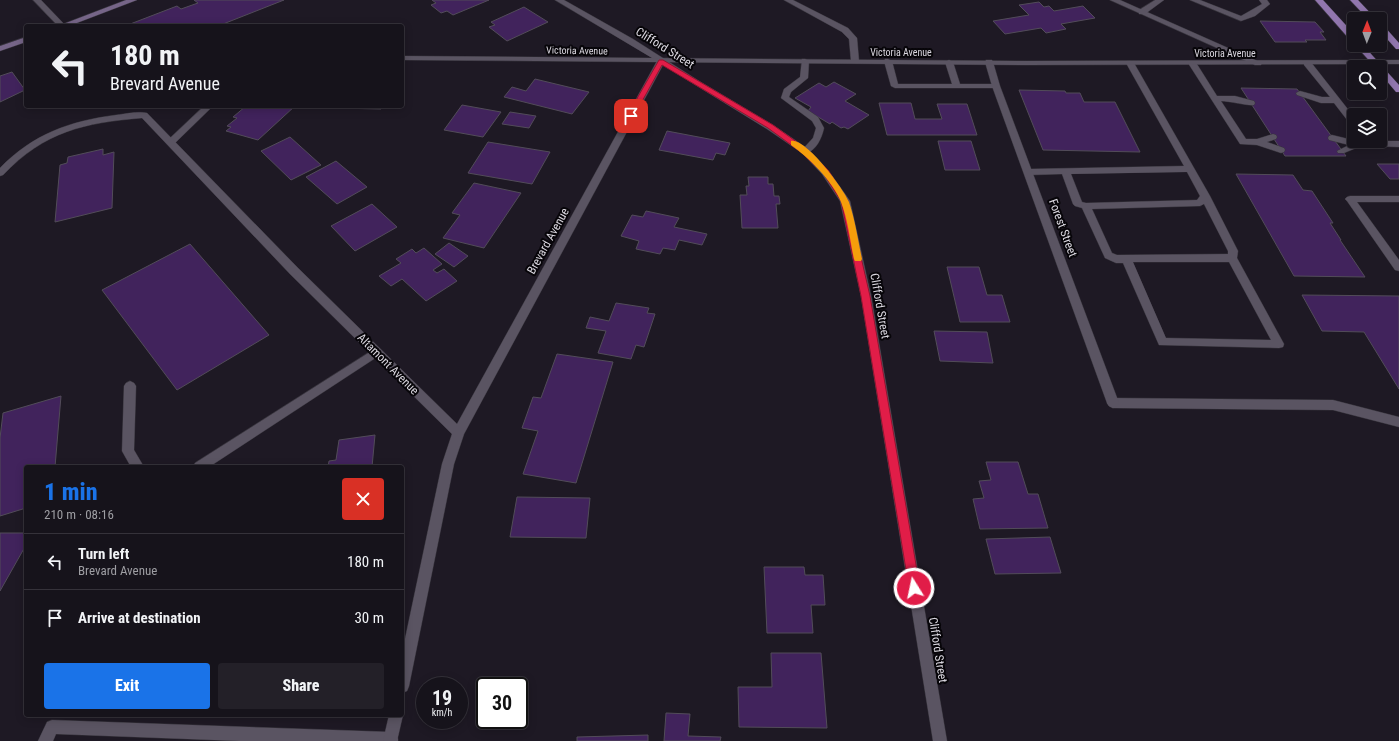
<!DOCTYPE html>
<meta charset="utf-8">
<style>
body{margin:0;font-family:"Roboto Condensed",sans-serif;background:#232028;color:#f1f3f6;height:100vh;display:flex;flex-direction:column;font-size:15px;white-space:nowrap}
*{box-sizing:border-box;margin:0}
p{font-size:13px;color:#9e9ea3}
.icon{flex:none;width:22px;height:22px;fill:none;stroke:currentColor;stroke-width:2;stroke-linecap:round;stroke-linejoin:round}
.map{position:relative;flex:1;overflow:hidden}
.panel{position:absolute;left:24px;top:465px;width:380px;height:252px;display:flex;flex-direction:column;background:#16131b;border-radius:4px;box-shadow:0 2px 10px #0003,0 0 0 1px #35323a}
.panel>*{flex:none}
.top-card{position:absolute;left:24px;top:24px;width:380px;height:84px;border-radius:4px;box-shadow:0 2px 10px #0003,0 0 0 1px #35323a;background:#16131b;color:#f1f3f6;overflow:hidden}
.needle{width:26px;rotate:1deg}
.buttons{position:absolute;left:1347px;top:12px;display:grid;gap:8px}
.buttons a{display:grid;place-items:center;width:40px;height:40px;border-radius:4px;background:#16131b;box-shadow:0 2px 10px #0003,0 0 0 1px #35323a;font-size:20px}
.speed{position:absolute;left:416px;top:677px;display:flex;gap:8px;font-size:20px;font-weight:700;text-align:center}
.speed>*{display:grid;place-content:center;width:52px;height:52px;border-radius:50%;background:#16131b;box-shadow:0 2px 10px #0003,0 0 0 1px #35323a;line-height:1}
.speed small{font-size:10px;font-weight:400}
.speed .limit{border:2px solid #111;border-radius:6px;background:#fff;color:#111}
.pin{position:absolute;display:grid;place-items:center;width:34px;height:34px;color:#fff;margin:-17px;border-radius:8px;box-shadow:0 2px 6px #0006}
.me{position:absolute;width:44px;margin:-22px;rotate:350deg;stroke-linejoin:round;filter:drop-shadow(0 0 3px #0008)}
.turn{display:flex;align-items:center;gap:14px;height:84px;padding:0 20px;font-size:18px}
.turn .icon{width:52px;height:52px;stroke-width:2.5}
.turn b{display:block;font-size:28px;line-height:34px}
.round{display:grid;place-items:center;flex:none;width:42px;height:42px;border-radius:4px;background:#232028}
.headline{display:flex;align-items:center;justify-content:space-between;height:68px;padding:0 20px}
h1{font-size:24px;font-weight:800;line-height:30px;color:#1a73e8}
.button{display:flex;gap:8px;margin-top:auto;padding:8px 20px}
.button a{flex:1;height:46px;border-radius:4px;background:#1a73e8;color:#fff;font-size:16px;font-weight:800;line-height:46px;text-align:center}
.button a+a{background:#232028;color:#f1f3f6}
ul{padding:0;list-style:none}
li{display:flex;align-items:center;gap:12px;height:56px;padding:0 20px;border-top:1px solid #35323a}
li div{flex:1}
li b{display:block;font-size:15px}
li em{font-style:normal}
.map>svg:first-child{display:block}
</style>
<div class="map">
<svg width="1399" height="741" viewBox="0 0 1399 741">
<rect width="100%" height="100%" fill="#1e1924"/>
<!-- building -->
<path fill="#41235c" stroke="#524c59" d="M194,0H284L218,26H125L177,6L181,9L198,3Z
M432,0H489L453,15L447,11L441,13L431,5L436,3Z
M1039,2L1044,7L1049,6L1054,11L1083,6L1095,18L1061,24L1066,29L1046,33L1041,28L1005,34L993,21L1029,15L1019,5Z
M524,7L548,22L507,41L489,27L495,25L491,22Z
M1260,21L1315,22L1324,32H1320L1326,40H1305L1307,42H1275Z
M12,72L25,90L0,102V76Z
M535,79L589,92L572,114L504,97L512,87L526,91Z
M834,82L856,94L845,101L869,115L848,129L844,127L841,128L832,122L830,124L808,111L811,107L795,98L819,83L826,87Z
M1241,88L1297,89L1346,156H1285Z
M1019,90L1065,91L1066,93H1080L1084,102H1115L1140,152L1043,150Z
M879,103H911L915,119H942L937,104H967L977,135H887Z
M462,105L501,112L483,137L444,130Z
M246,106H295L258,140L226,131L231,127L227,126L237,118L233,117Z
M336,106H382L381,109L335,108Z
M510,112L536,116L529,128L502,124Z
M667,131L730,143L725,155L716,153L713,160L659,150Z
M290,137L321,165L291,180L261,151Z
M938,141H971L980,170H945Z
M488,142L550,152L532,184L468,173Z
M103,149V155L114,152L112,208L55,222L60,165L67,163L68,157Z
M336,161L367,187L337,204L306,177Z
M1377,164H1399V179H1390Z
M1236,174L1293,175L1303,190L1312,191L1333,223H1330L1341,240H1340L1365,277L1294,276Z
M748,177H768V184H773L774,196H779L780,204H776L778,228H742L740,195H747L746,186H749Z
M474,183L521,193L484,248L443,238L460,215L452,213Z
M372,204L397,227L355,251L331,226Z
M646,211L679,218L674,227L707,234L702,245L679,240L675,250L663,248L660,254L636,249L639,241L621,236L632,215L643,217Z
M449,243L468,256L454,267L435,254Z
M190,244L269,335L177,390L102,290Z
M424,248L442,264L433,270L437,273L444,269L457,281L426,301L402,279L391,286L379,276L401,263L396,259L412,249L416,253Z
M947,267H979L987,295H1002L1010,322H960Z
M1302,295L1399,296V389L1364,332L1322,331Z
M616,303L649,308L647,313L655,314L644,347L636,345L631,359L598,353L606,331L586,328L590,317L609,321Z
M934,331L987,332L993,363L940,361Z
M557,354L613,362L576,483L523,474L538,431L522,428L533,397L541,398Z
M61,396L55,467H26V508L0,516V438L3,413Z
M375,435L372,467H328L329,461L336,460L339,440Z
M986,462H1018L1028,494H1038L1048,528L980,529L973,499L984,498L979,481L991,480Z
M517,497L590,498L586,538L510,537Z
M0,533H26V545L0,591Z
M1050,537L1061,573L995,574L986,539Z
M764,567H804L805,575H823L825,605H811L813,633H767Z
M771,653H821L827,728L739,727L738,687H772Z
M666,713L690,714L688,736L721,737L720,741H664Z
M648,735V741H577V737Z"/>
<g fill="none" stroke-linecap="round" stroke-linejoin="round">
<!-- service casing -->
<g stroke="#36333b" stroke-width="1">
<path id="service" d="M784,0H793L848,28L857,38L859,61L858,63H855L851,61L849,39L842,32Z
M1155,0H1164L1145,14H1139V10Z
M1190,0H1200L1241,16L1262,4L1259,0H1267L1270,4L1255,16L1241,21Z
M802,59H805L809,61L808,78L791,92L789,97L818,117L824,128C822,138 816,151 805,154L801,151L813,138L816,128L812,121L781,98L784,89L800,77Z
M885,59H888L892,61L898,84H952L945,62L949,60L953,62L960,84H996L1000,86L996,88H895L891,86L884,61Z
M1127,61H1130L1134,63L1210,196L1238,251L1237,258L1284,344L1283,347L1279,348L1159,345L1123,263H1116L1105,258L1082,208L1075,206L1073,204L1062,174L1029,175L1025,172L1029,169L1184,166L1126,63ZM1187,172L1200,196L1197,200L1086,203L1082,202L1071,174ZM1204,204L1228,251V254L1117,255L1112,253L1092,209L1200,206ZM1133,262H1229L1271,340L1166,338Z
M1189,61H1195L1217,96H1235L1254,101L1255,103L1254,105C1248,106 1229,101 1221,101L1246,139H1257L1273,134L1276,135L1277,137L1276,139L1267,142L1284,148L1285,150L1284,152L1281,153L1257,145L1240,144L1188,63Z
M1304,61H1310L1354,117V126L1351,125L1334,103H1321L1297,95L1296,93L1300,91L1322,97H1330L1304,65Z
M204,106H213L174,144H168L167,142L168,140Z
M1332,135L1361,142L1362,144L1361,146L1344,153H1338L1337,151L1349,145L1329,140L1328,138L1329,136Z
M1371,141H1399V147L1368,146L1367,144Z
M1350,196H1399V202H1357L1399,260V271L1395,270L1347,201L1345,199L1347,197Z
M376,348L380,349L381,352L380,355L209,467H193L195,463Z
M130,381L134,383L136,386L134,450L144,467H131L122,451L124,386L126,383Z
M1113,398L1333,400L1399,417V427L1333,410L1113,408L1109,406L1107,403L1109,400Z
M52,720L391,732L396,734L398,739V741H240L56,734L53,741H38L47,722Z"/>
</g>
<!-- minor casing -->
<g stroke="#36333b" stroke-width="1">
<path id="minor" d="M33,0H41L66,26H58Z
M555,0H564L633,39L699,81L773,125L808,149L828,170L850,201L871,296L947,741H933L861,296L840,201L822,174L802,153L767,129L663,65L464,434L454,464L409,686L407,691L402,693V653L442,464L452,434L290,274L142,118C84,123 45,131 3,175L0,176V168C33,134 70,121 116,115C125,114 138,111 147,113L298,268L457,424L657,61Z
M1110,0H1120L1262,63L1261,65H1255Z
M986,60H992L993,62L1000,86L1119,403L1117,406L1113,408L1109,406L1107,403L992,86L985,62Z
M402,712L403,715L397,741H383L389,715H402Z"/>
</g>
<!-- tertiary casing -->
<g stroke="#36333b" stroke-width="1">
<path id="tertiary" d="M402,56L1025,61L1399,60V64L1025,65L402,60Z"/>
</g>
<!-- secondary casing -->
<g stroke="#36333b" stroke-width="1">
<path id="secondary" d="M126,0H137L69,26H58Z
M26,37V42L0,51V46Z"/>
</g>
<!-- primary casing -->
<g stroke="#36333b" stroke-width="1">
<path id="primary" d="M1315,0H1323L1354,34V41H1351Z
M1350,0H1358L1376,19H1368Z
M1380,25H1383L1399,43V49H1396L1380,31Z
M1355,45H1363L1399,85V92H1396L1380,73V67H1375Z"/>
</g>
<!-- service -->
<use href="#service" fill="#5a5462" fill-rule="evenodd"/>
<!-- minor -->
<use href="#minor" fill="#5a5462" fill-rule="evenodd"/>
<!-- tertiary -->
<use href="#tertiary" fill="#5a5462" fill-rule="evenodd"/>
<!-- secondary -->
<use href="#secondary" fill="#766588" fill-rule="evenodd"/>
<!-- primary -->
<use href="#primary" fill="#9176ae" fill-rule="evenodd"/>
</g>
<!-- route -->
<path fill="#e11d48" stroke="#92132f" d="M659,60H663L773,125L808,150L828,170L848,201L870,296L920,588L918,591L914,593L910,591L909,588L861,296L841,201L823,173L802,153L768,128L662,65L634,116L631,118H628L627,116Z"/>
<!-- slow -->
<path fill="#f59e0b" d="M791,141C806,138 843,188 849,202C855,220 858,240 862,259L861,261H855L854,259C850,240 848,220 841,202C833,181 808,157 791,145Z"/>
<g text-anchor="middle" stroke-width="4" stroke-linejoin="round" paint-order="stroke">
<!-- far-street labels -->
<g font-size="10" fill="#dbd8e0" stroke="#070509">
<text transform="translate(577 50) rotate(1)" y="4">Victoria Avenue</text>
<text x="901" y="56">Victoria Avenue</text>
<text x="1225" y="57">Victoria Avenue</text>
</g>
<!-- street labels -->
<g font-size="12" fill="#dbd8e0" stroke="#070509">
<text transform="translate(665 48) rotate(32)" y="4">Clifford Street</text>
<text transform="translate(1063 228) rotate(70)" y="4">Forest Street</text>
<text transform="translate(548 241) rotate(-61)" y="4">Brevard Avenue</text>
<text transform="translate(880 306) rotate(80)" y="4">Clifford Street</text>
<text transform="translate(388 364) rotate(45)" y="4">Altamont Avenue</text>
<text transform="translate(938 650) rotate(81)" y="4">Clifford Street</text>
</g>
</g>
</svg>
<div class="buttons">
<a><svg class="needle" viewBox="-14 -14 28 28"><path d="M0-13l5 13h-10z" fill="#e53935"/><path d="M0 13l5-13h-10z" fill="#9e9ea3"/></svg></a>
<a><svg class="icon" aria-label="search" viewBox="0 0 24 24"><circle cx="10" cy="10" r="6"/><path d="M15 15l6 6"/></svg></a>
<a><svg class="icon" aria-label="layers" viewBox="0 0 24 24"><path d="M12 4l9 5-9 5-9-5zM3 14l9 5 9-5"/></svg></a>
</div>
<div class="speed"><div>19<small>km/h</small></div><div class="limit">30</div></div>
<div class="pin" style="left:631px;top:116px;background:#d93025"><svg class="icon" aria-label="arrive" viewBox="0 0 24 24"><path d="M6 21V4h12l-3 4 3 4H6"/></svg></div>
<svg class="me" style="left:914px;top:588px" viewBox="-20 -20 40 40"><circle r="17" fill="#e11d48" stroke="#fff" stroke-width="3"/><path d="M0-11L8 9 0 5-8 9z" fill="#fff"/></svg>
<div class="top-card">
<div class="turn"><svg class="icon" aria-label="left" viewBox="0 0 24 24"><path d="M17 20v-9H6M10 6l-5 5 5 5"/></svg><div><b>180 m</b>Brevard Avenue</div></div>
</div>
<section class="panel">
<div class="headline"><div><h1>1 min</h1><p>210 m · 08:16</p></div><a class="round" style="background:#d93025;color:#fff"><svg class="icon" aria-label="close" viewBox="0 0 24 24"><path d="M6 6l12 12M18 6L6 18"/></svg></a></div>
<ul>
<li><svg class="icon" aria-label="left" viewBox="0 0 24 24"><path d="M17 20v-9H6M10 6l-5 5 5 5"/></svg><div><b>Turn left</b><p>Brevard Avenue</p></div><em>180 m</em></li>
<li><svg class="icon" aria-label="arrive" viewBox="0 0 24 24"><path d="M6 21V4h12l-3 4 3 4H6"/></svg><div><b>Arrive at destination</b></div><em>30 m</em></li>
</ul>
<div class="button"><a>Exit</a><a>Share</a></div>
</section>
</div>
